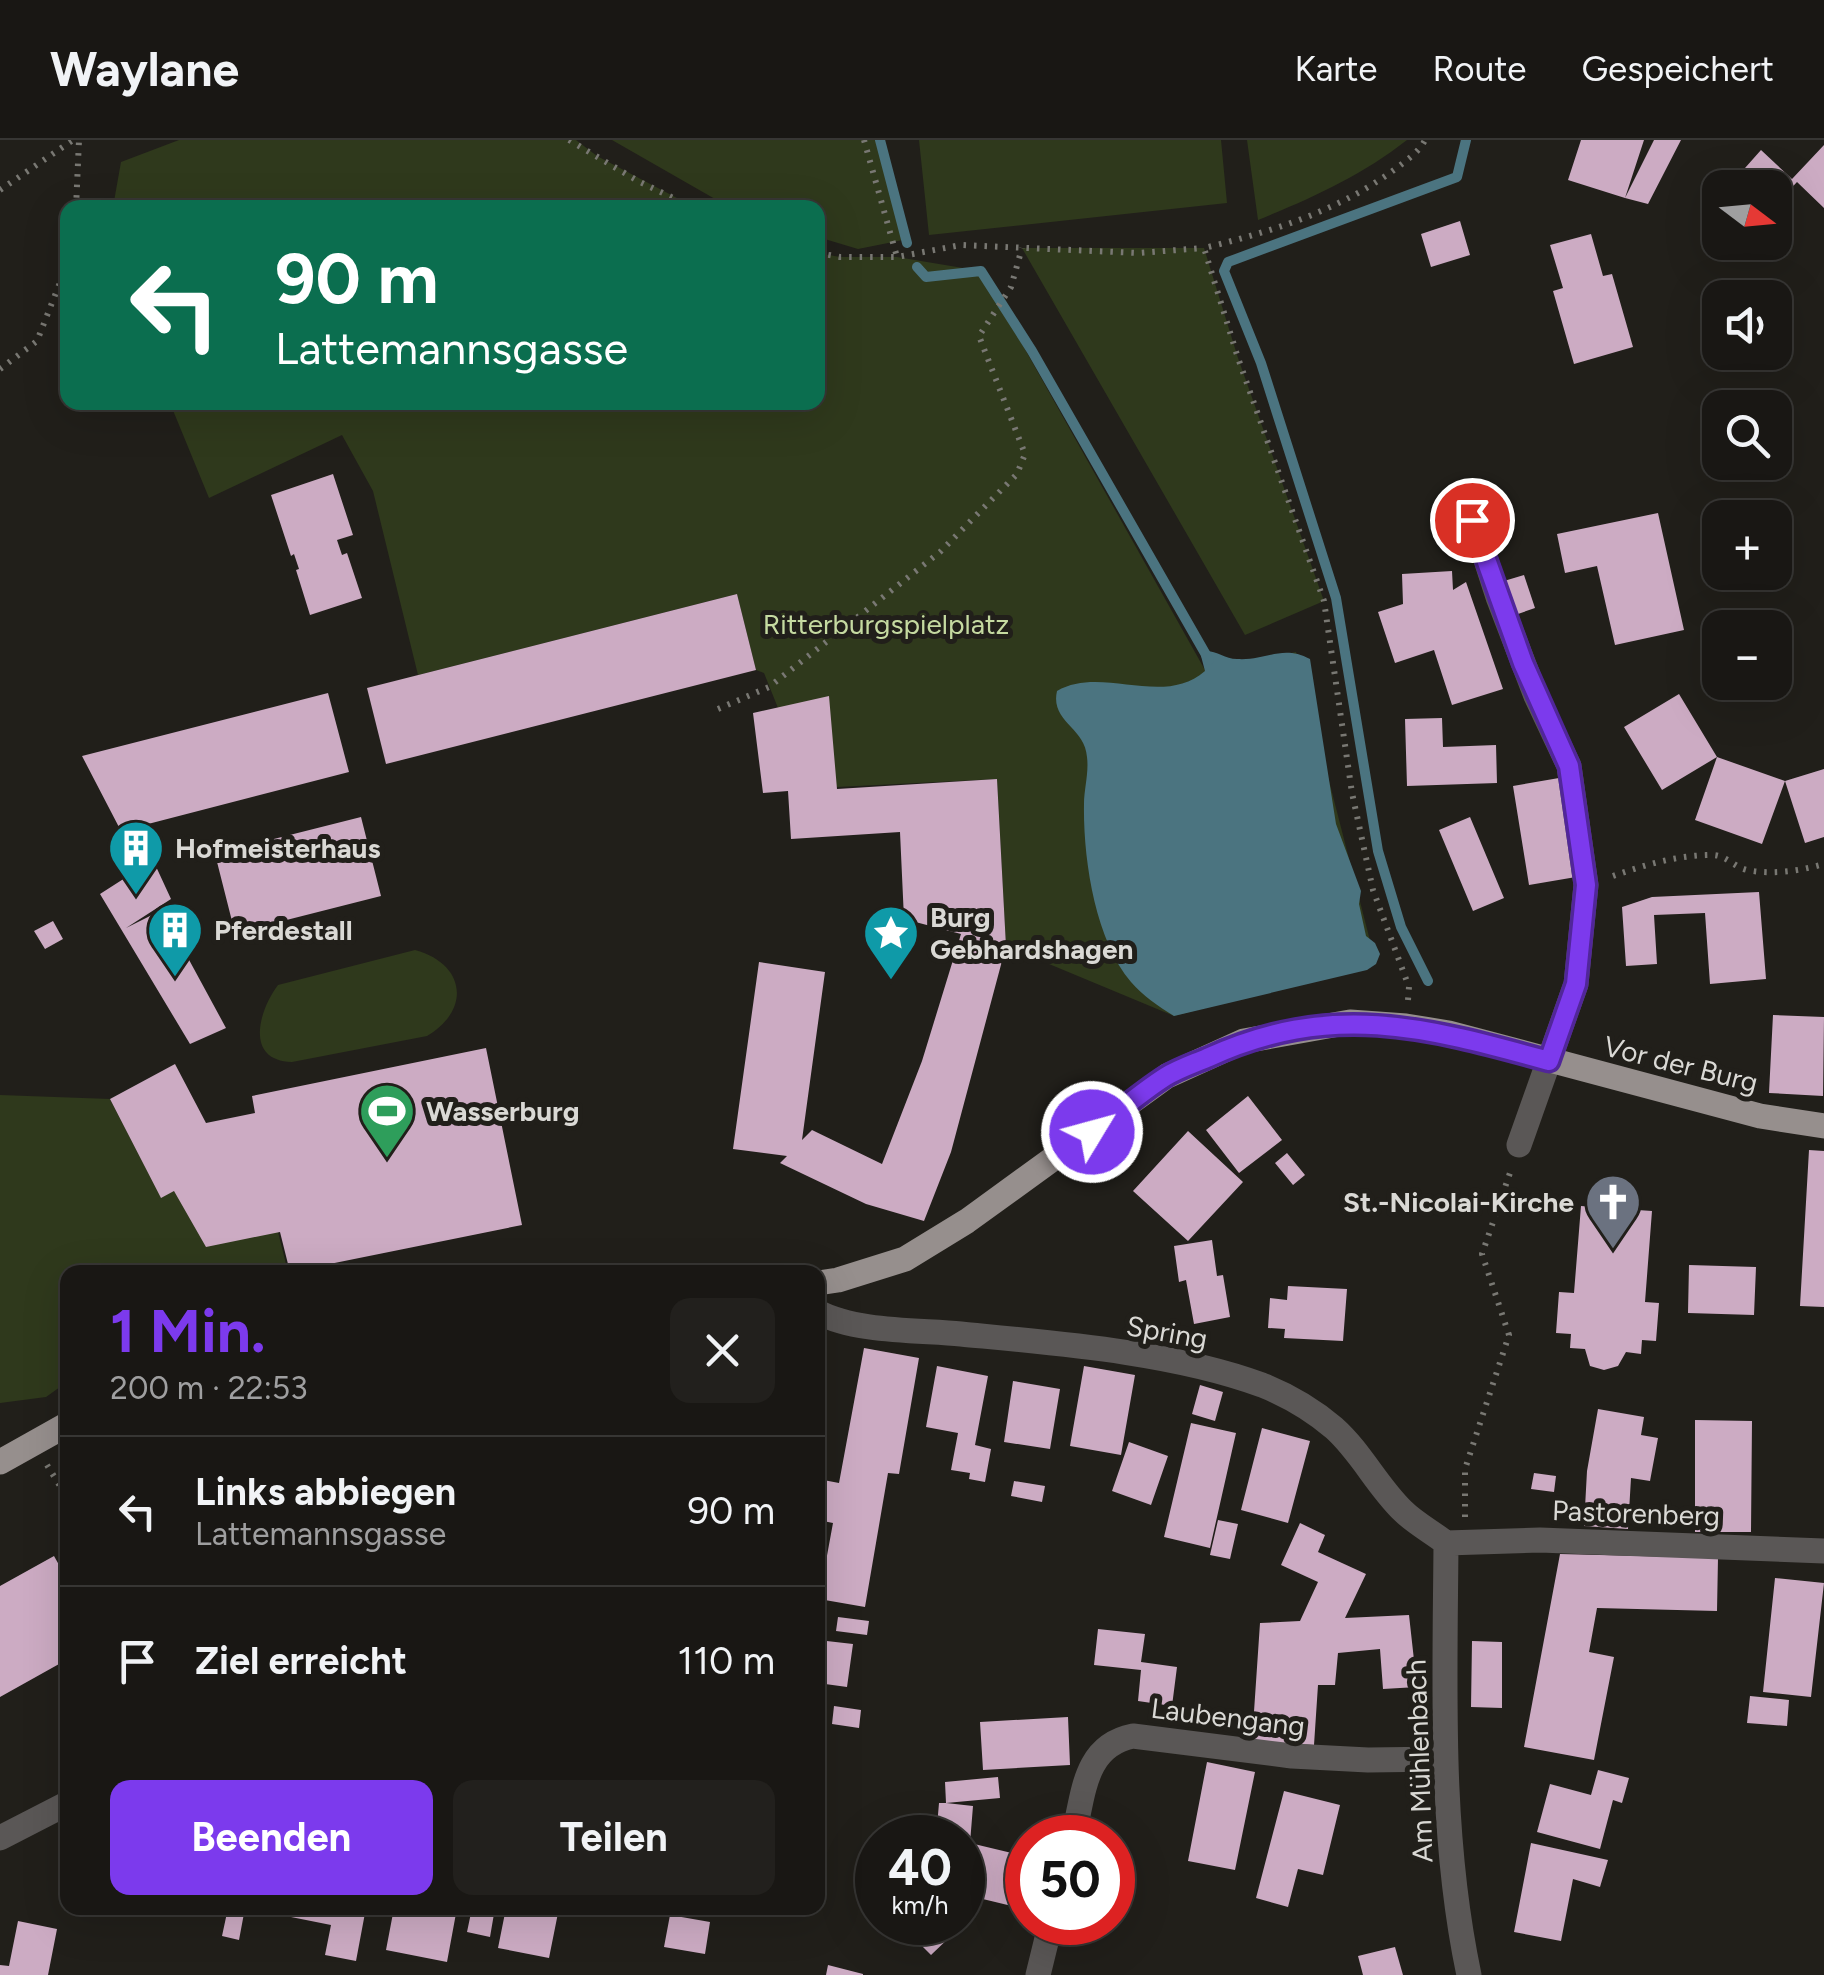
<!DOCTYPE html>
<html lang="de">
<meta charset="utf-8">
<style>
body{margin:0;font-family:Figtree,sans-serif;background:#22201d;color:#f1f3f6;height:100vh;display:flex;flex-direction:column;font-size:38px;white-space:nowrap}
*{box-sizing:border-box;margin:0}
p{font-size:32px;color:#9f9fa0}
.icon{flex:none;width:55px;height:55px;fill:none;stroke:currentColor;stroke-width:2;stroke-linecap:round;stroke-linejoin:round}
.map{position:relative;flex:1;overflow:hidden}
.sheet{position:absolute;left:60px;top:1125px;width:765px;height:650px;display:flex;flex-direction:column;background:#191714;border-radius:20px;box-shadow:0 10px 40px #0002,0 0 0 2px #373634}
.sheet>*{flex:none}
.guide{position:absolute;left:60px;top:60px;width:765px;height:210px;border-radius:20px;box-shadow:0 10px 40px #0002,0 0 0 2px #373634;background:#0b6e4f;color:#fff;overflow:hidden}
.needle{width:65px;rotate:106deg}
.fabs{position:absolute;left:1702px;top:30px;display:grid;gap:20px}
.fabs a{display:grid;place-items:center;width:90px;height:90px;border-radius:20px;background:#191714;box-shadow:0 10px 40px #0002,0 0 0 2px #373634;font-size:50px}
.speed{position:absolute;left:855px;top:1675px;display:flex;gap:20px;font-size:50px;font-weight:700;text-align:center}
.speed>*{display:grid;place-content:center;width:130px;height:130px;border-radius:50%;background:#191714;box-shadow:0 10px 40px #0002,0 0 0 2px #373634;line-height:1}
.speed small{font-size:25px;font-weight:400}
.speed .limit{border:15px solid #d22;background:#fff;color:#111}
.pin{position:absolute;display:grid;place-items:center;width:85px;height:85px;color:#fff;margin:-42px;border:5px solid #fff;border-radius:50%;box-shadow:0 2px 10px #0007}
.me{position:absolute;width:110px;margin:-55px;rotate:53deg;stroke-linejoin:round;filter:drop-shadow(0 0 8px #0008)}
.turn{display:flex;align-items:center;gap:35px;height:210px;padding:0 50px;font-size:45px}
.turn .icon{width:130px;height:130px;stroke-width:2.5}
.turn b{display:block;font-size:70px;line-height:85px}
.round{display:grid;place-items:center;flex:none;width:105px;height:105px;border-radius:20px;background:#22201d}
.overview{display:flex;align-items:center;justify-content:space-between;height:170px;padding:0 50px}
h1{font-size:60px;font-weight:700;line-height:75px;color:#7c3aed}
.primary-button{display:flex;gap:20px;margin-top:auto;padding:20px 50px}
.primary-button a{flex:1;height:115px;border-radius:20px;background:#7c3aed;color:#fff;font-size:40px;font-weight:700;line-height:115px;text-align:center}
.primary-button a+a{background:#22201d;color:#f1f3f6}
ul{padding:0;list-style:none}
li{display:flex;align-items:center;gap:30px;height:150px;padding:0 50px;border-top:2px solid #373634}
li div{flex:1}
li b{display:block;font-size:38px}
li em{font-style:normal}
header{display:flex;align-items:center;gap:60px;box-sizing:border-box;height:140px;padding:0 50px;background:#191714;border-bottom:2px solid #373634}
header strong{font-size:48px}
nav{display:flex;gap:55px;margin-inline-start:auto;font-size:35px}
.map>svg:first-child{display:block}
</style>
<header>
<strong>Waylane</strong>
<nav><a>Karte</a><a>Route</a><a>Gespeichert</a></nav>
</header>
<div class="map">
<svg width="1824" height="1835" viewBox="0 0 1824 1835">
<rect width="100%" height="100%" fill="#211f1a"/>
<!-- green -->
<path fill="#2f391c" d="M179,0H576L597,16L694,67H113L121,22Z
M612,0H884L903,100L858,109L818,97V68L729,67Z
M919,0H1221L1227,63L929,95Z
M1247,0H1407C1361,36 1312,58 1258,80Z
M1022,108H1204L1238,218L1324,461L1245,495Z
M818,113L840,117H897L981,131L1205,530L1296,512L1376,824L1174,876L1006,806L997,639L837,647L778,568L764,533L756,530L737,454L418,535L373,351L342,295L209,358L170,263L818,262Z
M415,810C466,824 471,870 427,896L292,922C244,921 259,870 278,845Z
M0,955L110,959L161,1057L174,1051L278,1092L288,1132H68L67,1242L46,1257L0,1263Z"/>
<!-- water -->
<path fill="#4b7480" d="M1205,511C1218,511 1225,519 1237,519C1266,521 1282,504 1310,519L1336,684L1361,751L1359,764L1366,796L1375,803L1380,814L1376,824L1367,830L1174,876C1158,866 1143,856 1131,842C1095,800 1083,718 1084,664C1084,649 1089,633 1087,617C1085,587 1050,582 1057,551C1102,525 1163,568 1205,531L1201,516Z"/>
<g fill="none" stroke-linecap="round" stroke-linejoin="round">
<!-- stream -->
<path stroke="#4b7480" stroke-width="10" d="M880,0L907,103
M917,127L926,137L981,131L1032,211L1209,520
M1428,841L1401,787L1378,711L1336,458L1261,223L1224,131L1228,122L1457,37L1466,0"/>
</g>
<!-- building -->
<path fill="#ccabc3" d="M1581,0H1644L1625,58L1568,40Z
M1654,0H1681L1648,64L1625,58Z
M1824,5V68L1797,42L1780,60L1775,55V48H1766L1745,28L1761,10L1792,39Z
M1460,81L1470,115L1431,127L1421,94Z
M1591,94L1603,136L1612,134L1633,207L1574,224L1553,151L1563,148L1550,105Z
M333,334L353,395L337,400L342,415L347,413L362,458L310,475L296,430L299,429L294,414L291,416L271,355Z
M1658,373L1684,490L1615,505L1597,426L1565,433L1557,394Z
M1452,431L1453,450L1466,442L1503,549L1452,565L1434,510L1395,523L1378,472L1403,464L1402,434Z
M1524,435L1535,468L1515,475L1504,441Z
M737,454L756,530L386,624L367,548Z
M328,553L349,632L121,691L82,616Z
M1679,554L1717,617L1785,641L1824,629V697L1805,703L1785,641L1762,704L1695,680L1717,617L1662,650L1624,587Z
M829,556L837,649L997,639L1006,806L951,1012L924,1081L866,1064L780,1023L787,1016L733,1009L759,822L825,832L802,1000L812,990L882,1024L922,921L961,794L904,779L900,692L791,699L788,651L763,653L753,573Z
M1442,578L1443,607L1496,605L1497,643L1407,646L1405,579Z
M1559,638L1576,737L1529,745L1513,646Z
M361,677L381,756L235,793L215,714Z
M1470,677L1504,758L1473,771L1439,690Z
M153,720L171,759L126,788L162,770L226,888L190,904L100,754Z
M1759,752L1766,839L1710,844L1705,773L1654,775L1657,824L1626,826L1622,767L1652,757Z
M53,781L63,799L45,809L34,791Z
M1773,875L1824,877L1823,956L1769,953Z
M486,908L522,1085L290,1132L280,1092L206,1107L174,1051L161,1058L110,959L175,924L206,983L255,973L252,956Z
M1248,956L1282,1000L1239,1033L1206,990Z
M1188,991L1243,1042L1188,1101L1133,1051Z
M1809,1010L1824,1011V1167L1800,1166Z
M1287,1013L1305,1035L1293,1045L1275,1023Z
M1581,1066L1652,1071L1645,1162L1659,1163L1656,1201L1642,1200L1641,1214L1626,1212L1618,1226L1604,1230L1590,1226L1585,1209L1570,1208L1571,1194L1556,1193L1559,1152L1574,1153Z
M1212,1100L1217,1136L1223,1135L1230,1177L1194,1184L1186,1140L1179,1142L1174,1106Z
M1689,1125L1756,1127L1754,1175L1688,1173Z
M1288,1146L1347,1149L1343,1201L1284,1198L1285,1189L1268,1188L1270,1158L1287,1160Z
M864,1208L919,1218L899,1334L888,1333L865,1467L819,1459L833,1383L818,1380V1339L839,1343Z
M937,1226L988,1236L975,1305L991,1309L985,1342L969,1339L970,1333L951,1330L958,1293L926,1287Z
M1084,1226L1135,1235L1121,1315L1070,1306Z
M1013,1241L1060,1249L1050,1309L1004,1302Z
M1200,1245L1223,1252L1215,1281L1192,1274Z
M1598,1269L1644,1277L1641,1295L1658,1298L1650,1341L1631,1338L1628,1389L1584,1386L1587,1331Z
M1695,1280L1752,1281L1751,1392H1695Z
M1191,1283L1236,1293L1210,1408L1164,1397Z
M1262,1288L1310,1301L1288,1383L1241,1370Z
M1129,1302L1168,1316L1151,1365L1112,1351Z
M1534,1333L1556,1336L1554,1352L1531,1349Z
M1014,1341L1045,1346L1042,1362L1011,1356Z
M1218,1380L1238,1384L1230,1419L1210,1415Z
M1300,1383L1325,1395L1318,1412L1366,1434L1345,1478L1409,1475L1417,1547L1383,1549L1380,1509L1338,1513L1335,1545H1318L1314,1605L1252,1601L1260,1483L1300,1481L1318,1442L1281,1425Z
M1560,1414L1718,1418L1717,1471L1597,1468L1589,1512L1614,1517L1594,1620L1524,1607Z
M54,1416L68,1441V1519L0,1557V1446Z
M1775,1438L1824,1443L1811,1557L1763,1552Z
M838,1477L869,1481L867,1495L836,1491Z
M1098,1489L1145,1494L1141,1522L1177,1527L1172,1566L1138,1561L1141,1530L1094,1525Z
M818,1500L853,1504L847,1547L818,1543Z
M1472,1501L1502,1502V1568L1471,1567Z
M1750,1556L1789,1560L1787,1586L1747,1583Z
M834,1566L861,1570L859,1588L832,1584Z
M1068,1577L1070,1625L983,1630L980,1582Z
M1207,1622L1255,1632L1235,1730L1188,1721Z
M1598,1630L1629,1638L1622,1663L1613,1660L1600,1709L1537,1692L1550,1644L1591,1655Z
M998,1637L1000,1658L946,1663L973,1666L970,1703L962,1702V1698H936L939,1663H946L945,1642Z
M1284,1651L1340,1665L1323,1735L1298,1729L1288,1767L1256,1758Z
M970,1703L1028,1717V1770L962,1754V1734Z
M1531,1703L1608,1720L1600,1747L1573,1739L1561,1801L1514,1792Z
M228,1768H245L239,1800L222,1796Z
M283,1768H338L365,1773L356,1821L325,1815L331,1785L281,1775Z
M394,1768H457L447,1822L386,1810Z
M472,1768H495L490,1797L467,1792Z
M506,1768H559L549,1818L498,1808Z
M670,1775L710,1782L705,1814L664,1807Z
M18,1781L57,1789L48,1835H0V1825L9,1826Z
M916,1782H944L954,1793L931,1815L907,1791Z
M1395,1807L1403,1835H1363L1358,1816Z
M828,1825L863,1834V1835H826Z"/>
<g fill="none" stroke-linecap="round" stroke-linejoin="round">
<!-- path -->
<path stroke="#797873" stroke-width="6" stroke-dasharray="2.5 8" stroke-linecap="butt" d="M569,0L638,41L694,68
M864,0L897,117
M0,50L73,0
M76,68L79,0
M818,113L840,117H897L961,105L1138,113L1204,108
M0,229L37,201L61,140L68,112
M718,569L769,547L940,412L1017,334L1025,314L979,196L1011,147L1022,108
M1613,736C1644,725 1678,715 1712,715C1726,715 1734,727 1747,730C1772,735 1799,731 1824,724
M1408,860L1409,847L1373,750L1352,653L1324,461L1238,218L1204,108C1274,91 1339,71 1398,27C1408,19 1419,12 1425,0
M47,1325L68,1359
M1465,1377V1329L1509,1195L1482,1114L1511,1030"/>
<!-- minor -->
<path stroke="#5a5756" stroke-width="25" d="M1473,380L1498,457L1536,556L1569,626L1586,745L1576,844L1519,1005
M818,1172C854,1192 919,1190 961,1194C1055,1203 1173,1212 1262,1245C1287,1255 1314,1271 1334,1288C1361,1312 1377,1346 1403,1371C1415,1383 1432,1392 1446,1403
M1446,1403C1445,1547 1439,1693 1469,1835
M1446,1403L1540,1400L1824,1411
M0,1698L68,1663
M1073,1698C1084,1655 1083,1606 1133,1596L1292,1616L1368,1620L1444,1619
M1038,1835L1051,1782"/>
<!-- major -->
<path stroke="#968f8d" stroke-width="25" d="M818,1143L838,1140L905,1119L967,1081L1167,936L1244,901L1350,882L1406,886L1449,893L1760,976L1824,986
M0,1322L68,1284"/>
</g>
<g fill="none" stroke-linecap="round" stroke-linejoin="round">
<!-- route casing -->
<g stroke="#51269a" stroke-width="25">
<path id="route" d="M1092,992C1116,974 1140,953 1165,937C1178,929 1193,924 1207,918C1331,861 1425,887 1549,921L1576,844L1586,745L1569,626L1523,523L1472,380"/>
</g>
<!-- route -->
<use href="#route" stroke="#7c3aed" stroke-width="18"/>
</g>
<!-- icons -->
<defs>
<g id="building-pin" transform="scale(2.875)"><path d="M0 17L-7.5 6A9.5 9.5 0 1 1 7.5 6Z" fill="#0f9aa8" stroke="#211f1a"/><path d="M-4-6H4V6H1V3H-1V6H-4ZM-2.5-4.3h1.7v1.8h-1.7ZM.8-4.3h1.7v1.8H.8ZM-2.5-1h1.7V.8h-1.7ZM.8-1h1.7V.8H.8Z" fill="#fff"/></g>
<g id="sight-pin" transform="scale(2.875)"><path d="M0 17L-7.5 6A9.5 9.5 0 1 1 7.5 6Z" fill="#0f9aa8" stroke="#211f1a"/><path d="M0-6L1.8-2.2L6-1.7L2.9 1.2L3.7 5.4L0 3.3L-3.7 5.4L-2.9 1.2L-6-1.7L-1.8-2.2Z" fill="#fff"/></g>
<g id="stadium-pin" transform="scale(2.875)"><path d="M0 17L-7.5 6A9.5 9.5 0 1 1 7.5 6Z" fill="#2e9e5b" stroke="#211f1a"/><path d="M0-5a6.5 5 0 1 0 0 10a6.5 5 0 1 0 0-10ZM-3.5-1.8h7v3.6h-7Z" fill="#fff"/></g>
<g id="church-pin" transform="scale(2.875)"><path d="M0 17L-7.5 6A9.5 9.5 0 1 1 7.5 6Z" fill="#6b7280" stroke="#211f1a"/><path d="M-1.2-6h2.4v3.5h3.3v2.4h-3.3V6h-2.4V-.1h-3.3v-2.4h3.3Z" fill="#fff"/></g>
</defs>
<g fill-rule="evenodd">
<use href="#building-pin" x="136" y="708"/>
<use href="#building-pin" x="175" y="790"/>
<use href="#sight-pin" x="891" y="793"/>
<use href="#stadium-pin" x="387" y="971"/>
<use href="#church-pin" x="1613" y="1062"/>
</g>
<g text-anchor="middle" stroke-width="10" stroke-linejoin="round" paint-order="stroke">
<!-- park labels -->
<g font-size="28" fill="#c5daa1" stroke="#211f1a">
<text x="886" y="494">Ritterburgspielplatz</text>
</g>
<!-- poi labels -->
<g font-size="28" font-weight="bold" fill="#dad9d5" stroke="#211f1a" text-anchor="start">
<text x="175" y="718">Hofmeisterhaus</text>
<text x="930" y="787">Burg<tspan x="930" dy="32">Gebhardshagen</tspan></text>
<text x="214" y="800">Pferdestall</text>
<text x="426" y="981">Wasserburg</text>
<text x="1574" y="1072" text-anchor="end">St.-Nicolai-Kirche</text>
</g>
<!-- street labels -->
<g font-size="28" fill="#dad9d5" stroke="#211f1a">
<text transform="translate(1681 924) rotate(14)" y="10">Vor der Burg</text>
<text transform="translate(1167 1192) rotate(10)" y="10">Spring</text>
<text transform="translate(1636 1373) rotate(2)" y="10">Pastorenberg</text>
<text transform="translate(1228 1577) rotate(7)" y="10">Laubengang</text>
<text transform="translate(1419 1621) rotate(-92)" y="10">Am Mühlenbach</text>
</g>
</g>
</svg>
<div class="fabs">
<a><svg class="needle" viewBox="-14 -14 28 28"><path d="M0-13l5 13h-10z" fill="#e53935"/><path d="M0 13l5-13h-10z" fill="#9f9fa0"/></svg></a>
<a><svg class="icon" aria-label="sound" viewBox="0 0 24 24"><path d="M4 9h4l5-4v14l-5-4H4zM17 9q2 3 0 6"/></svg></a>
<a><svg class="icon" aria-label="search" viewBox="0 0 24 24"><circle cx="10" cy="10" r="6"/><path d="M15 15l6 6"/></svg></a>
<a>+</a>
<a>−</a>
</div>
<div class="speed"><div>40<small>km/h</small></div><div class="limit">50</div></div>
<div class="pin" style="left:1472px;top:380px;background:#d93025"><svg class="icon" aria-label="arrive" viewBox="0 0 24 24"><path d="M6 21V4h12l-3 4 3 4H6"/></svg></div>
<svg class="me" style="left:1092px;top:992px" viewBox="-20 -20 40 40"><circle r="17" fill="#7c3aed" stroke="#fff" stroke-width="3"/><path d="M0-11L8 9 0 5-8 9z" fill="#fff"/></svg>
<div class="guide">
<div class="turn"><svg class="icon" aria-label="left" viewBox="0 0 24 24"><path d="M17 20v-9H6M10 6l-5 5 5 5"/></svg><div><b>90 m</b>Lattemannsgasse</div></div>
</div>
<section class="sheet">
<div class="overview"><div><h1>1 Min.</h1><p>200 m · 22:53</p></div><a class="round"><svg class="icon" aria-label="close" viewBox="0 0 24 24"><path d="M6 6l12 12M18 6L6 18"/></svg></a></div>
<ul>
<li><svg class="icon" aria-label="left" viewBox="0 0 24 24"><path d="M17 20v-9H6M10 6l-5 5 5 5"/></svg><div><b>Links abbiegen</b><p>Lattemannsgasse</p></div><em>90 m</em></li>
<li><svg class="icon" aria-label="arrive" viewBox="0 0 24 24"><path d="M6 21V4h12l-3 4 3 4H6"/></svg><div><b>Ziel erreicht</b></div><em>110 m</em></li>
</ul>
<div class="primary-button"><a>Beenden</a><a>Teilen</a></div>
</section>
</div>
